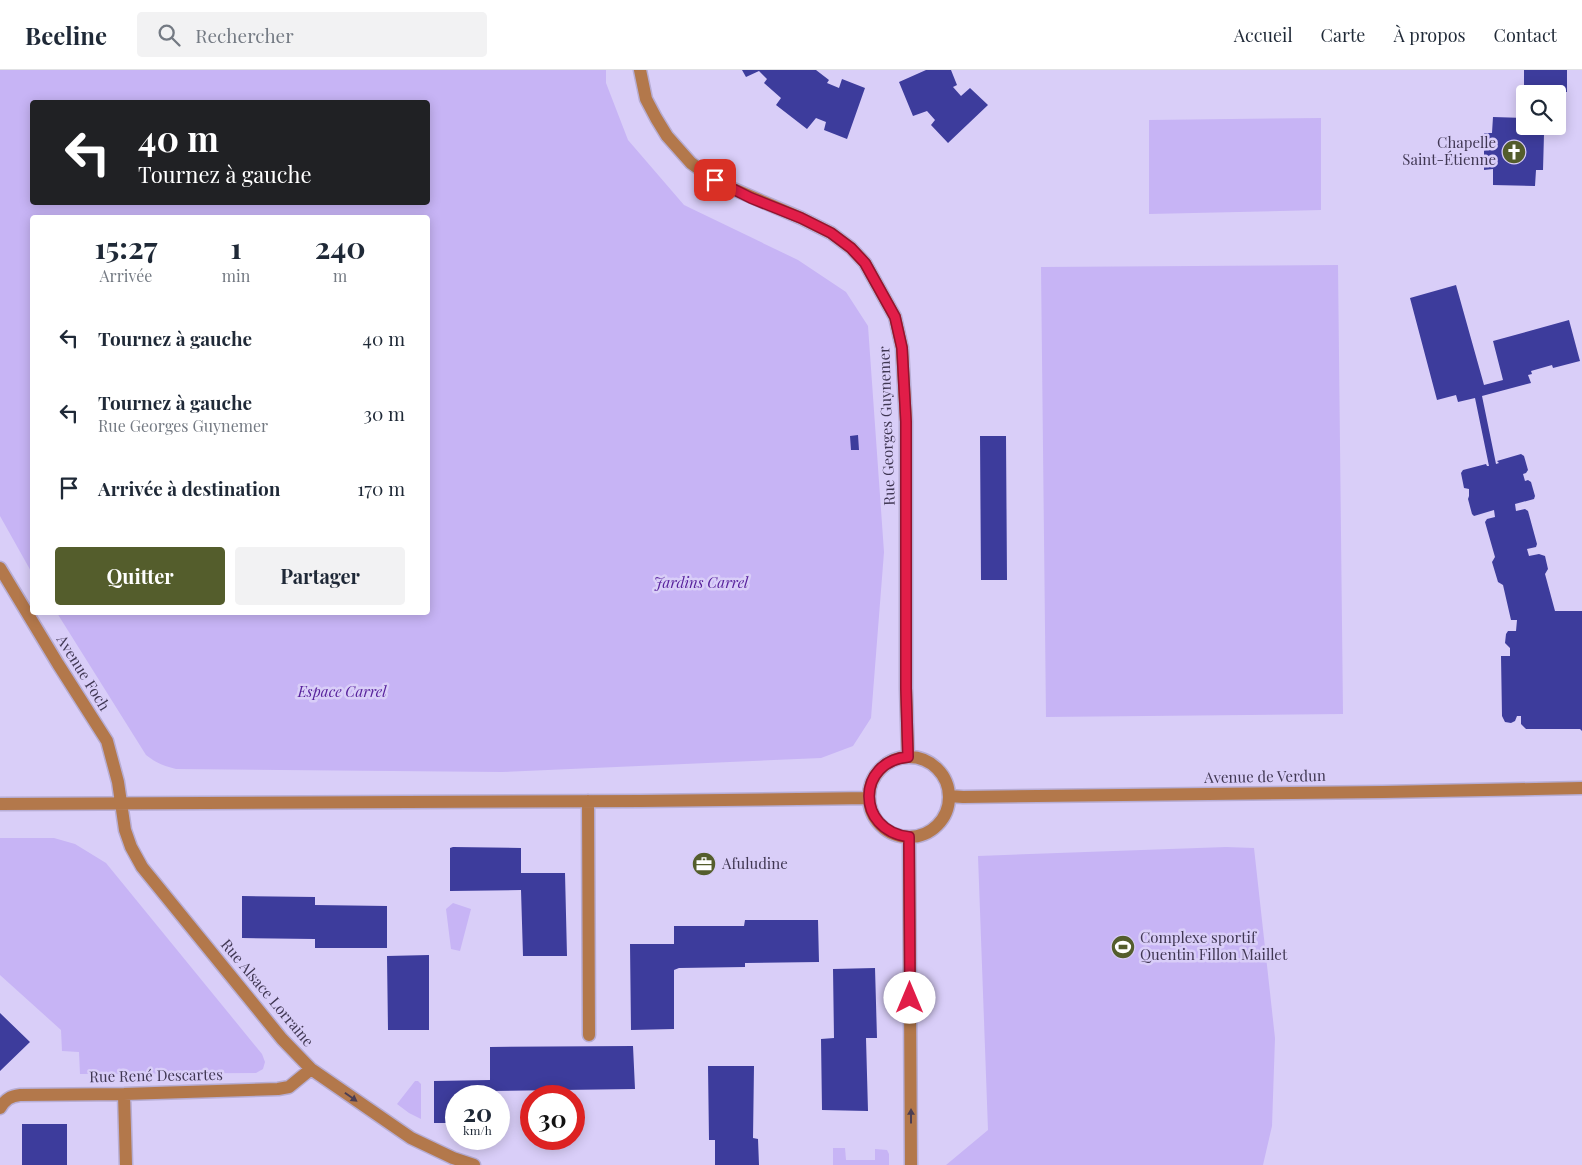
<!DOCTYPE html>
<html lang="fr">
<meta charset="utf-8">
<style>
body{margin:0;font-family:"Playfair Display",serif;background:#f2f2f3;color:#1f2937;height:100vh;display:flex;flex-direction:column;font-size:19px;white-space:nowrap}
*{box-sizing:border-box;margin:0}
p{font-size:16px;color:#747a83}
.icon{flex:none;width:28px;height:28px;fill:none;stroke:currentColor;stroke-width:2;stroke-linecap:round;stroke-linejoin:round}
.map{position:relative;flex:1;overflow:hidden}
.details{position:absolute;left:30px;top:145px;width:400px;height:400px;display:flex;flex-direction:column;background:#fff;border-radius:5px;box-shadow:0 2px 12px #0003}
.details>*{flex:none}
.hud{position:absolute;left:30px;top:30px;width:400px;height:105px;border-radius:5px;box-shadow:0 2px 12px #0003;background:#202124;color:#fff;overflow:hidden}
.tools{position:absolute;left:1516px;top:15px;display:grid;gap:10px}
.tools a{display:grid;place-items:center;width:50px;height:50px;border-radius:5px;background:#fff;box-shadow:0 2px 12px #0003;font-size:25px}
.speed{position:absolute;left:445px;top:1015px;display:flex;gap:10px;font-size:25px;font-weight:700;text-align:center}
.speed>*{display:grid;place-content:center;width:65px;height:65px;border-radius:50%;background:#fff;box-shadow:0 2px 12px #0003;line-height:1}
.speed small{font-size:12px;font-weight:400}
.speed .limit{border:8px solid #d22;background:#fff;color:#111}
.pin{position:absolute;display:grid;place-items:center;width:42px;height:42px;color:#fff;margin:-21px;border-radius:10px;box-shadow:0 2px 8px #0006}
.me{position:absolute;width:55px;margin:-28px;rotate:0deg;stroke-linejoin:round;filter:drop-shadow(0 0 4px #0008)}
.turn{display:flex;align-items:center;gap:18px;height:105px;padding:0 25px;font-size:22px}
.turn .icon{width:65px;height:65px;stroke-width:2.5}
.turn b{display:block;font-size:35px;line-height:42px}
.eta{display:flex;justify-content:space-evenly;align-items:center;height:85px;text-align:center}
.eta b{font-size:30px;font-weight:700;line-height:35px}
.cta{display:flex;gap:10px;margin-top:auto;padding:10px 25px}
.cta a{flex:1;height:58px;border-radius:5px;background:#545d2c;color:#fff;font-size:20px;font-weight:700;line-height:58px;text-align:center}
.cta a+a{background:#f2f2f3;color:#1f2937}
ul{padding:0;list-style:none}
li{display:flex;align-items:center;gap:15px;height:75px;padding:0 25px}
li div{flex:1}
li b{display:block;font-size:19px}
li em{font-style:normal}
header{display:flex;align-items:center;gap:30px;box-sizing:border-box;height:70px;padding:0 25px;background:#fff;border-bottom:1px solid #e0e1e3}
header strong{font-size:24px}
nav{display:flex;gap:28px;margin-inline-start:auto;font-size:18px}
.search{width:350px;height:45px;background:#f2f2f3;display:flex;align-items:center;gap:12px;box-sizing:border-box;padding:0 18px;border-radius:5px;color:#747a83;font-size:19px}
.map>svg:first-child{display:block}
</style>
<header>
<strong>Beeline</strong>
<div class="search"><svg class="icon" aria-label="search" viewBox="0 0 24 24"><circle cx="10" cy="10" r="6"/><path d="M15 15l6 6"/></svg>Rechercher</div>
<nav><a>Accueil</a><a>Carte</a><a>À propos</a><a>Contact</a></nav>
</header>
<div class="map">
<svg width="1582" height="1095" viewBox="0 0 1582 1095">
<rect width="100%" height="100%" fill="#d9cef8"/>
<!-- green -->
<path fill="#c7b4f5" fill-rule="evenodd" d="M0,0H606V13L628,70L684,135L798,190L846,222L868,256L884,482L871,648L853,676L821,688L502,702L176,699C164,696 156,693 146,685L57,543L428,542V148H32V503L0,446ZM32,32H428V132H32Z
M1321,48V140L1149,144V50Z
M1338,195L1343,644L1046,647L1041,197Z
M0,768H54L75,774L106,793L262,984L265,992L263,999L256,1003L80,1004L79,982L62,981L61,960L0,905Z
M1226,777L1254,778L1275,968L1272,1056L1263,1095H946L988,1060L978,786Z
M453,833L471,839L460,881L451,879L446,839Z
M415,1011H418L421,1014V1049L409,1043L397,1034Z
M833,1078H845L846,1090H875V1079L887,1080L889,1084V1095H833Z"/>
<!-- building -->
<path fill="#3d3c9c" d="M742,0H816L829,10L827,13L839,18L842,9L865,18L847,69L824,60L826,52L816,48L807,59L776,35L781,28L764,13L767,9L759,1L746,7Z
M926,0H951L957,15L953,17L961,26L970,18L988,35L948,73L931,55L935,50L927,41L913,46L899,12Z
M1524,0H1567V22H1550L1551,17H1524Z
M1493,47L1525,48V56H1535V63L1544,64L1543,100H1536L1535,116L1493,115V99L1484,100V63H1492Z
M1456,215L1484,315L1503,310L1493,271L1569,250L1580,291L1553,298L1552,295L1531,301L1532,304L1528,305L1531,313L1482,326L1496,394L1499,393L1497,391L1521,384L1524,386L1528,400L1526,403L1523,404L1525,411L1528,410L1531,412L1535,426L1534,429L1515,434L1516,441L1525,439L1528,441L1537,474L1536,477L1527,479L1529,486L1539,484L1545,486L1548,499L1545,504L1555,541H1582V661L1580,659H1526L1521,654V646H1517L1515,651L1511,653L1505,652L1502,646L1501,586H1510V578L1505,573L1506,564L1508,561H1516L1517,550H1511L1503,515L1498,512L1492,492L1495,487L1485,452L1487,449L1495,447L1494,440L1474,446L1472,444L1468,429L1469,426V419L1464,418L1461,403L1463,400L1486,394L1487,396H1489L1475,328L1458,332L1456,325L1437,330L1410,228Z
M858,365L859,380H851L850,366Z
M980,366H1006L1007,510H981Z
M453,777L521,778V803H565L567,886H523L521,820L450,821V778Z
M242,826L315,827V835L387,836V878H315V869L242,868Z
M745,850H818L819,892L745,893V897L679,898L674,900V959L631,960L630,874H674V856H744Z
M429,885V960H388L387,886Z
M875,898L877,968H866L868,1041L822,1040L821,969L834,968L833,899Z
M0,943L30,972L0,1001Z
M633,976L635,1019L490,1021V1026H456V1053H434V1011L490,1010V977Z
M708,996H754L753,1068L758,1069L759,1095H715V1070H709Z
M22,1054H67V1095H22Z"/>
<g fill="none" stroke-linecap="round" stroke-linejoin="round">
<!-- minor casing -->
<g stroke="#b7add4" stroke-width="15">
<path id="minor" d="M640,0L646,29L656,48L667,66L691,93L715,110L731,118L801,148L831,163L851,178L865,193L895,247L902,278L906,352V618L908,687
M0,498L58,594L107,671L118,712L125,760L131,777L142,797L282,969L311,999L411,1068L453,1088L474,1095
M869 727a40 40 0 1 1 80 0a40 40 0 1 1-80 0Z
M949,726L963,727L1383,722L1582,718
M588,731L589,965
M0,734L641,731L869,728
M909,767L911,1095
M124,1024L126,1095
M0,1038C5,1030 10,1026 20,1025L124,1024L278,1019L289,1017L311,999"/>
</g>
<!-- minor -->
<use href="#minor" stroke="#b3784b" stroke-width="12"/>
</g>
<!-- one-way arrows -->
<defs><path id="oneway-solid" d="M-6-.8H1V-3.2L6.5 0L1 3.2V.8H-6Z" transform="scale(1.25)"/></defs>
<g fill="#4c3e52">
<use href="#oneway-solid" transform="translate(351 1027) rotate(35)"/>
<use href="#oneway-solid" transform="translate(911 1046) rotate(-90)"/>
</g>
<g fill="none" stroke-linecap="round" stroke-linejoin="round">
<!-- route casing -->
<g stroke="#92132f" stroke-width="12">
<path id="route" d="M715,110L751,128L801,148L831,163L851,178L865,193L895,247L902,278L906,352V618L908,687C857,691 855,760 909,767L910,928"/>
</g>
<!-- route -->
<use href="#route" stroke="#e11d48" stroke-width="9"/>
</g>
<!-- icons -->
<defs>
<g id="church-disc" transform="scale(1.25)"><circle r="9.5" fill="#545d2c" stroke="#d9cef8"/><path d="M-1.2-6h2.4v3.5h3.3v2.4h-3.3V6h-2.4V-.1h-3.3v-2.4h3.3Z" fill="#fff"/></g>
<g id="office-disc" transform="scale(1.25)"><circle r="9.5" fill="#545d2c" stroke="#d9cef8"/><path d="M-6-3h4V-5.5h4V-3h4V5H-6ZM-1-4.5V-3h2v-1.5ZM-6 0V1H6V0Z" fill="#fff"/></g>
<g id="stadium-disc" transform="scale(1.25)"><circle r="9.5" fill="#545d2c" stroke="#d9cef8"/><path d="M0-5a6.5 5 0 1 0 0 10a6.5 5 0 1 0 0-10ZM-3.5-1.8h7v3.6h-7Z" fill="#fff"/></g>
</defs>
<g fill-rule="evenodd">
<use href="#church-disc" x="1514" y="82"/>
<use href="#office-disc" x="704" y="794"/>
<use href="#stadium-disc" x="1123" y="877"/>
</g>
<g text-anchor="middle" stroke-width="5" stroke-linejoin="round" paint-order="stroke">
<!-- poi labels -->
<g font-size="15" fill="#403753" stroke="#d9cef8" text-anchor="start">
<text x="1496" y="78" text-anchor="end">Chapelle<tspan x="1496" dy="17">Saint-Étienne</tspan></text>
<text x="722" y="799">Afuludine</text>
<text x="1140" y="873">Complexe sportif<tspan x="1140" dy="17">Quentin Fillon Maillet</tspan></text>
</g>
<!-- street labels -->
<g font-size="15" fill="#403753" stroke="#d9cef8">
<text transform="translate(887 356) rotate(-92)" y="5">Rue Georges Guynemer</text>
<text transform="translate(83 603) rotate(58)" y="5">Avenue Foch</text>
<text transform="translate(1265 707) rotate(-1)" y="5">Avenue de Verdun</text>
<text transform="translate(267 923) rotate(50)" y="5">Rue Alsace Lorraine</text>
<text transform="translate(156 1006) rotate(-1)" y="5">Rue René Descartes</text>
</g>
<!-- park labels -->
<g font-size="15" font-style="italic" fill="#58229c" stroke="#d9cef8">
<text x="701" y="518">Jardins Carrel</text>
<text x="342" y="627">Espace Carrel</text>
</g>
</g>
</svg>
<div class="tools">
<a><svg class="icon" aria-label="search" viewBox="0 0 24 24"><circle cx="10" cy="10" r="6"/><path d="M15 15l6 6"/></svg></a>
</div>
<div class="speed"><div>20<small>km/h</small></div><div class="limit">30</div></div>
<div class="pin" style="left:715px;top:110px;background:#d93025"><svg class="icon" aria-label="arrive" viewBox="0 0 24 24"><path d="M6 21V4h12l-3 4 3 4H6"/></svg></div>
<svg class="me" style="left:910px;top:928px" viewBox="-20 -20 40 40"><circle r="19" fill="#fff"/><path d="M0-13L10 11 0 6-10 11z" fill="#e11d48"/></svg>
<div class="hud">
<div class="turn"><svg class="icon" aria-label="left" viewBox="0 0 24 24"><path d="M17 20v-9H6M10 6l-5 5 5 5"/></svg><div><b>40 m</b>Tournez à gauche</div></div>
</div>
<section class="details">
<div class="eta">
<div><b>15:27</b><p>Arrivée</p></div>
<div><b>1</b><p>min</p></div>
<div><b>240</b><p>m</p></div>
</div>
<ul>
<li><svg class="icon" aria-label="left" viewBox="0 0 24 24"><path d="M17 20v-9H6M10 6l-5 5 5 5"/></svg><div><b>Tournez à gauche</b></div><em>40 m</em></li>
<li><svg class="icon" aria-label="left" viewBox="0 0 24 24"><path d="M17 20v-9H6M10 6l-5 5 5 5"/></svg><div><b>Tournez à gauche</b><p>Rue Georges Guynemer</p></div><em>30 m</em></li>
<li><svg class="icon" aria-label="arrive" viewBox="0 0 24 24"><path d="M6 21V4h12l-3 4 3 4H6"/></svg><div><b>Arrivée à destination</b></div><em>170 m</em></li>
</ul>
<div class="cta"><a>Quitter</a><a>Partager</a></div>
</section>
</div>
